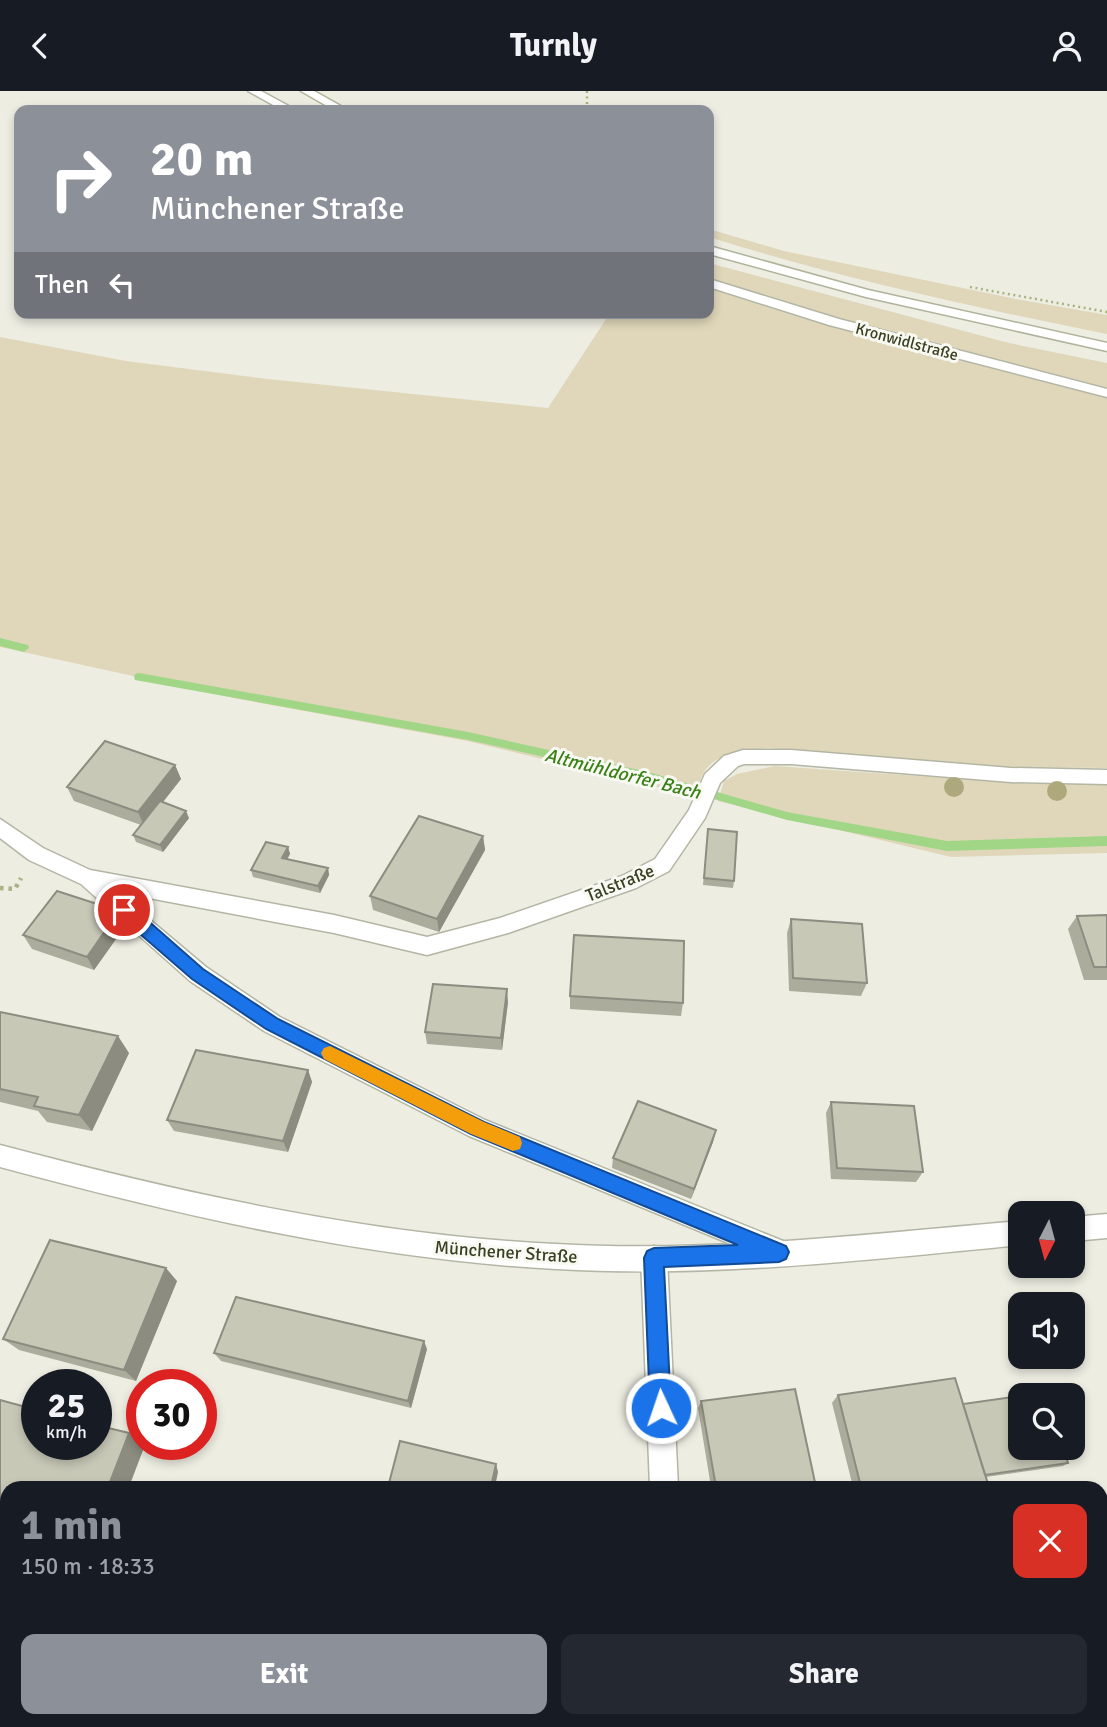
<!DOCTYPE html>
<meta charset="utf-8">
<style>
body{margin:0;font-family:Signika,sans-serif;background:#242831;color:#f1f3f6;height:100vh;display:flex;flex-direction:column;font-size:26px;white-space:nowrap}
*{box-sizing:border-box;margin:0}
p{font-size:23px;color:#9ea1a6}
.icon{flex:none;width:38px;height:38px;fill:none;stroke:currentColor;stroke-width:2;stroke-linecap:round;stroke-linejoin:round}
.map{position:relative;flex:1;overflow:hidden}
.panel{position:absolute;left:0px;top:1390px;width:1108px;height:247px;display:flex;flex-direction:column;background:#171b24;border-radius:21px 21px 0 0;box-shadow:0 4px 10px #0003}
.panel>*{flex:none}
.top-card{position:absolute;left:14px;top:14px;width:700px;height:214px;border-radius:14px;box-shadow:0 4px 10px #0003;background:#8c9099;color:#fff;overflow:hidden}
.needle{width:46px;rotate:186deg}
.buttons{position:absolute;left:1008px;top:1110px;display:grid;gap:14px}
.buttons a{display:grid;place-items:center;width:77px;height:77px;border-radius:14px;background:#171b24;box-shadow:0 4px 10px #0003;font-size:35px}
.speed{position:absolute;left:21px;top:1278px;display:flex;gap:14px;font-size:35px;font-weight:700;text-align:center}
.speed>*{display:grid;place-content:center;width:91px;height:91px;border-radius:50%;background:#171b24;box-shadow:0 4px 10px #0003;line-height:1}
.speed small{font-size:18px;font-weight:400}
.speed .limit{border:10px solid #d22;background:#fff;color:#111}
.pin{position:absolute;display:grid;place-items:center;width:60px;height:60px;color:#fff;margin:-30px;border:4px solid #fff;border-radius:50%;box-shadow:0 2px 7px #0007}
.me{position:absolute;width:77px;margin:-38px;rotate:357deg;stroke-linejoin:round;filter:drop-shadow(0 0 5px #0008)}
.turn{display:flex;align-items:center;gap:24px;height:147px;padding:0 21px;font-size:32px}
.turn .icon{width:91px;height:91px;stroke-width:2.5}
.turn b{display:block;font-size:49px;line-height:60px}
.then{display:flex;align-items:center;height:66px;padding:0 21px;background:#0003;gap:14px;font-size:26px}
.round{display:grid;place-items:center;flex:none;width:74px;height:74px;border-radius:14px;background:#242831}
.headline{display:flex;align-items:center;justify-content:space-between;height:119px;padding:0 21px}
h1{font-size:42px;font-weight:800;line-height:52px;color:#8c9099}
.primary-button{display:flex;gap:14px;margin-top:auto;padding:14px 21px}
.primary-button a{flex:1;height:80px;border-radius:14px;background:#8c9099;color:#fff;font-size:28px;font-weight:800;line-height:80px;text-align:center}
.primary-button a+a{background:#242831;color:#f1f3f6}
header{display:flex;justify-content:space-between;align-items:center;height:91px;padding:0 21px;background:#171b24;font-size:32px;font-weight:800}
.map>svg:first-child{display:block}
</style>
<header><svg class="icon" aria-label="back" viewBox="0 0 24 24"><path d="M15 5l-7 7 7 7"/></svg>Turnly<svg class="icon" aria-label="person" viewBox="0 0 24 24"><circle cx="12" cy="8" r="4"/><path d="M4 21q1-7 8-7t8 7"/></svg></header>
<div class="map">
<svg width="1107" height="1636" viewBox="0 0 1107 1636">
<rect width="100%" height="100%" fill="#edede2"/>
<!-- green -->
<path fill="#e0d7ba" d="M709,138L784,160L1016,208L1107,224V243C973,216 839,187 709,146Z
M709,172L1009,252L1107,272V297L848,232L709,187Z
M709,197L849,240L1107,307V677L1010,676L769,657C747,659 714,661 703,683C699,689 698,698 696,705L467,650L234,607L0,556V246L126,270L268,288L548,317L610,222H709Z
M775,675L1031,693H1107V762L951,766L718,710L724,690L737,683Z
M293,1629H428L435,1636H291Z"/>
<!-- water -->
<path fill="#a1d687" d="M497,1629H580L585,1636H493Z"/>
<g fill="none" stroke-linecap="round" stroke-linejoin="round">
<!-- stream -->
<path fill="#a1d687" fill-rule="evenodd" d="M0,547L28,554L29,557L24,561L0,555Z
M139,582L468,641L648,681L787,721L947,750L1107,745V755L947,760L787,729L648,689L468,649L135,589L134,586L135,583Z"/>
<!-- service casing -->
<g stroke="#b3b6a4" stroke-width="3">
<path id="service" d="M1101,1473L1107,1476V1508L1101,1505Z"/>
</g>
<!-- minor casing -->
<g stroke="#b3b6a4" stroke-width="3">
<path id="minor" d="M248,0H261L296,19H282Z
M709,188L839,228L1107,298V306L829,234L709,196Z
M743,659H791L1011,677L1107,679V693L1011,691L791,673H744L738,675L720,692L705,727L669,780L636,797L508,842L427,864L334,842L117,801L206,876L280,926L485,1029L788,1152L792,1161L788,1170L779,1173L469,1045L264,940L190,890L81,793L29,769L0,747V728L43,757L90,779L334,824L427,846L500,827L622,785L655,768L689,719L705,683L724,665Z
M654,1155L663,1158L667,1167L678,1396H650L641,1167L645,1158Z
M664,1629H695L696,1636H664Z"/>
</g>
<!-- tertiary casing -->
<g stroke="#b3b6a4" stroke-width="3">
<path id="tertiary" d="M0,1054C182,1102 367,1144 556,1153C711,1162 866,1143 1020,1130V1154C867,1169 710,1187 556,1178C367,1168 182,1125 0,1076Z
M1107,1123V1147L1073,1150V1126Z"/>
</g>
<!-- secondary casing -->
<g stroke="#b0b49a" stroke-width="3">
<path id="secondary" d="M301,0H314L348,19H334Z
M709,155L868,199L1107,252V260L866,206L709,163Z"/>
</g>
<!-- path-far1 -->
<path stroke="#a9b380" stroke-width="2.5" stroke-dasharray="2 3.5" stroke-linecap="butt" d="M587,0V19
M970,196L1107,221"/>
<!-- path -->
<path stroke="#a9b380" stroke-width="4.5" stroke-dasharray="3.5 5" stroke-linecap="butt" d="M0,797L15,798L21,787"/>
<!-- service -->
<use href="#service" fill="#fff" fill-rule="evenodd"/>
<!-- minor -->
<use href="#minor" fill="#fff" fill-rule="evenodd"/>
<!-- tertiary -->
<use href="#tertiary" fill="#fff" fill-rule="evenodd"/>
<!-- secondary -->
<use href="#secondary" fill="#fff" fill-rule="evenodd"/>
</g>
<!-- trees -->
<g fill="#aea97c">
<circle cx="954" cy="696" r="10"/>
<circle cx="1057" cy="700" r="10"/>
</g>
<!-- wall -->
<path fill="#acac9d" d="M175,674L181,688L163,711L189,727L163,761L136,751L133,744L141,734L74,710L67,696Z
M708,738L734,790L733,797L703,794Z
M483,745L485,759L439,841L373,819L370,805Z
M288,756L290,763L287,768L328,777L329,784L320,802L253,786L251,779Z
M119,820L126,834L94,879L32,858L23,844Z
M1107,824V889H1084L1068,838L1077,825Z
M791,828L867,892L861,905L789,900L787,842Z
M570,905L683,912L681,925L570,918Z
M508,911L502,959L427,953L425,941Z
M0,921L129,962L92,1040L47,1031L38,1020L0,1011Z
M308,979L312,991L288,1061L174,1040L167,1029Z
M831,1011L923,1081L916,1091L831,1088L826,1022Z
M716,1039L713,1051L691,1108L612,1077L613,1067Z
M177,1190L136,1290L19,1259L3,1248Z
M427,1258L411,1317L221,1270L214,1262Z
M838,1304L963,1313L1068,1372L1063,1375L986,1386L989,1396H853L832,1312Z
M701,1310L816,1396H711L698,1317Z
M877,1629H1101L1107,1636H878Z"/>
<!-- shaded-wall -->
<path fill="#8c8c80" d="M175,674L181,688L144,735L138,721Z
M186,720L189,727L163,761L160,754Z
M483,745L485,759L439,841L437,828Z
M288,756L290,763L284,774L282,767Z
M328,777L329,784L320,802L318,795Z
M119,820L126,834L94,879L87,866Z
M507,898L508,911L502,959L501,947Z
M118,945L129,962L92,1040L79,1024Z
M308,979L312,991L288,1061L283,1050Z
M716,1039L713,1051L691,1108L694,1098Z
M166,1177L177,1190L136,1290L124,1279Z
M424,1250L427,1258L411,1317L408,1310Z
M129,1342L142,1351V1353L145,1354L129,1396H108Z
M496,1373L498,1381L495,1396H491Z
M268,1629H278L276,1636H266Z"/>
<!-- building -->
<path fill="#c8c8b7" stroke="#8c8c80" stroke-width="2" d="M105,650L175,674L138,721L67,696Z
M160,710L186,720L160,754L133,744Z
M419,725L483,745L437,828L370,805Z
M708,738L737,741L734,790L704,787Z
M266,751L288,756L282,767L328,777L318,795L251,779Z
M57,800L119,820L87,866L23,844Z
M1107,824V876H1094L1077,825Z
M791,828L862,833L867,892L793,887Z
M574,844L684,850L683,912L570,905Z
M433,893L507,898L501,947L425,941Z
M0,921L118,945L79,1024L34,1015L38,1006L0,998Z
M196,959L308,979L283,1050L167,1029Z
M638,1010L716,1039L694,1098L613,1067Z
M831,1011L914,1015L923,1081L837,1077Z
M50,1149L166,1177L124,1279L3,1248Z
M236,1206L424,1250L408,1310L214,1262Z
M955,1287L989,1396H861L838,1304Z
M795,1298L816,1396H716L701,1310Z
M1043,1301L1044,1304H1026Z
M1020,1305V1356H1063L1068,1372L985,1384L963,1313Z
M0,1309L37,1319V1353H96V1334L129,1342L108,1396H7V1492L0,1490Z
M400,1350L496,1373L491,1396H388Z
M1107,1573V1636H1069L1067,1629H1101V1574Z
M125,1629H268L266,1636H123Z
M825,1629H835L836,1636H737V1633Z
M881,1629H922L923,1636H883Z
M926,1629H1067L1069,1636H928Z"/>
<!-- route -->
<path fill="#1a73e8" stroke="#114b97" stroke-width="2" d="M124,812L130,814L203,878L278,928L484,1031L786,1155L789,1161L786,1168L779,1171L664,1176L671,1317L668,1325L661,1328L653,1325L650,1317L644,1167L647,1160L654,1157L738,1154L471,1043L266,938L192,888L118,824L116,819Z"/>
<!-- slow -->
<path fill="#f59e0b" d="M330,955L484,1031L520,1046L522,1052L520,1058L513,1060L471,1043L324,968L321,962L324,957Z"/>
<g text-anchor="middle" stroke-width="6" stroke-linejoin="round" paint-order="stroke">
<!-- far-street labels -->
<g font-size="16" fill="#384021" stroke="#f9f9f3">
<text transform="translate(907 250) rotate(15)" y="6">Kronwidlstraße</text>
</g>
<!-- street labels -->
<g font-size="18" fill="#384021" stroke="#f9f9f3">
<text transform="translate(620 792) rotate(-22)" y="6">Talstraße</text>
<text transform="translate(506 1161) rotate(4)" y="6">Münchener Straße</text>
</g>
<!-- water labels -->
<g font-size="19" font-style="italic" fill="#398016" stroke="#f9f9f3">
<text transform="translate(623 682) rotate(14)" y="7">Altmühldorfer Bach</text>
</g>
</g>
</svg>
<div class="buttons">
<a><svg class="needle" viewBox="-14 -14 28 28"><path d="M0-13l5 13h-10z" fill="#e53935"/><path d="M0 13l5-13h-10z" fill="#9ea1a6"/></svg></a>
<a><svg class="icon" aria-label="sound" viewBox="0 0 24 24"><path d="M4 9h4l5-4v14l-5-4H4zM17 9q2 3 0 6"/></svg></a>
<a><svg class="icon" aria-label="search" viewBox="0 0 24 24"><circle cx="10" cy="10" r="6"/><path d="M15 15l6 6"/></svg></a>
</div>
<div class="speed"><div>25<small>km/h</small></div><div class="limit">30</div></div>
<div class="pin" style="left:124px;top:819px;background:#d93025"><svg class="icon" aria-label="arrive" viewBox="0 0 24 24"><path d="M6 21V4h12l-3 4 3 4H6"/></svg></div>
<svg class="me" style="left:661px;top:1317px" viewBox="-20 -20 40 40"><circle r="17" fill="#1a73e8" stroke="#fff" stroke-width="3"/><path d="M0-11L8 9 0 5-8 9z" fill="#fff"/></svg>
<div class="top-card">
<div class="turn"><svg class="icon" aria-label="right" viewBox="0 0 24 24"><path d="M7 20v-9h11M14 6l5 5-5 5"/></svg><div><b>20 m</b>Münchener Straße</div></div>
<div class="then">Then<svg class="icon" aria-label="left" viewBox="0 0 24 24"><path d="M17 20v-9H6M10 6l-5 5 5 5"/></svg></div>
</div>
<section class="panel">
<div class="headline"><div><h1>1 min</h1><p>150 m · 18:33</p></div><a class="round" style="background:#d93025;color:#fff"><svg class="icon" aria-label="close" viewBox="0 0 24 24"><path d="M6 6l12 12M18 6L6 18"/></svg></a></div>
<div class="primary-button"><a>Exit</a><a>Share</a></div>
</section>
</div>
